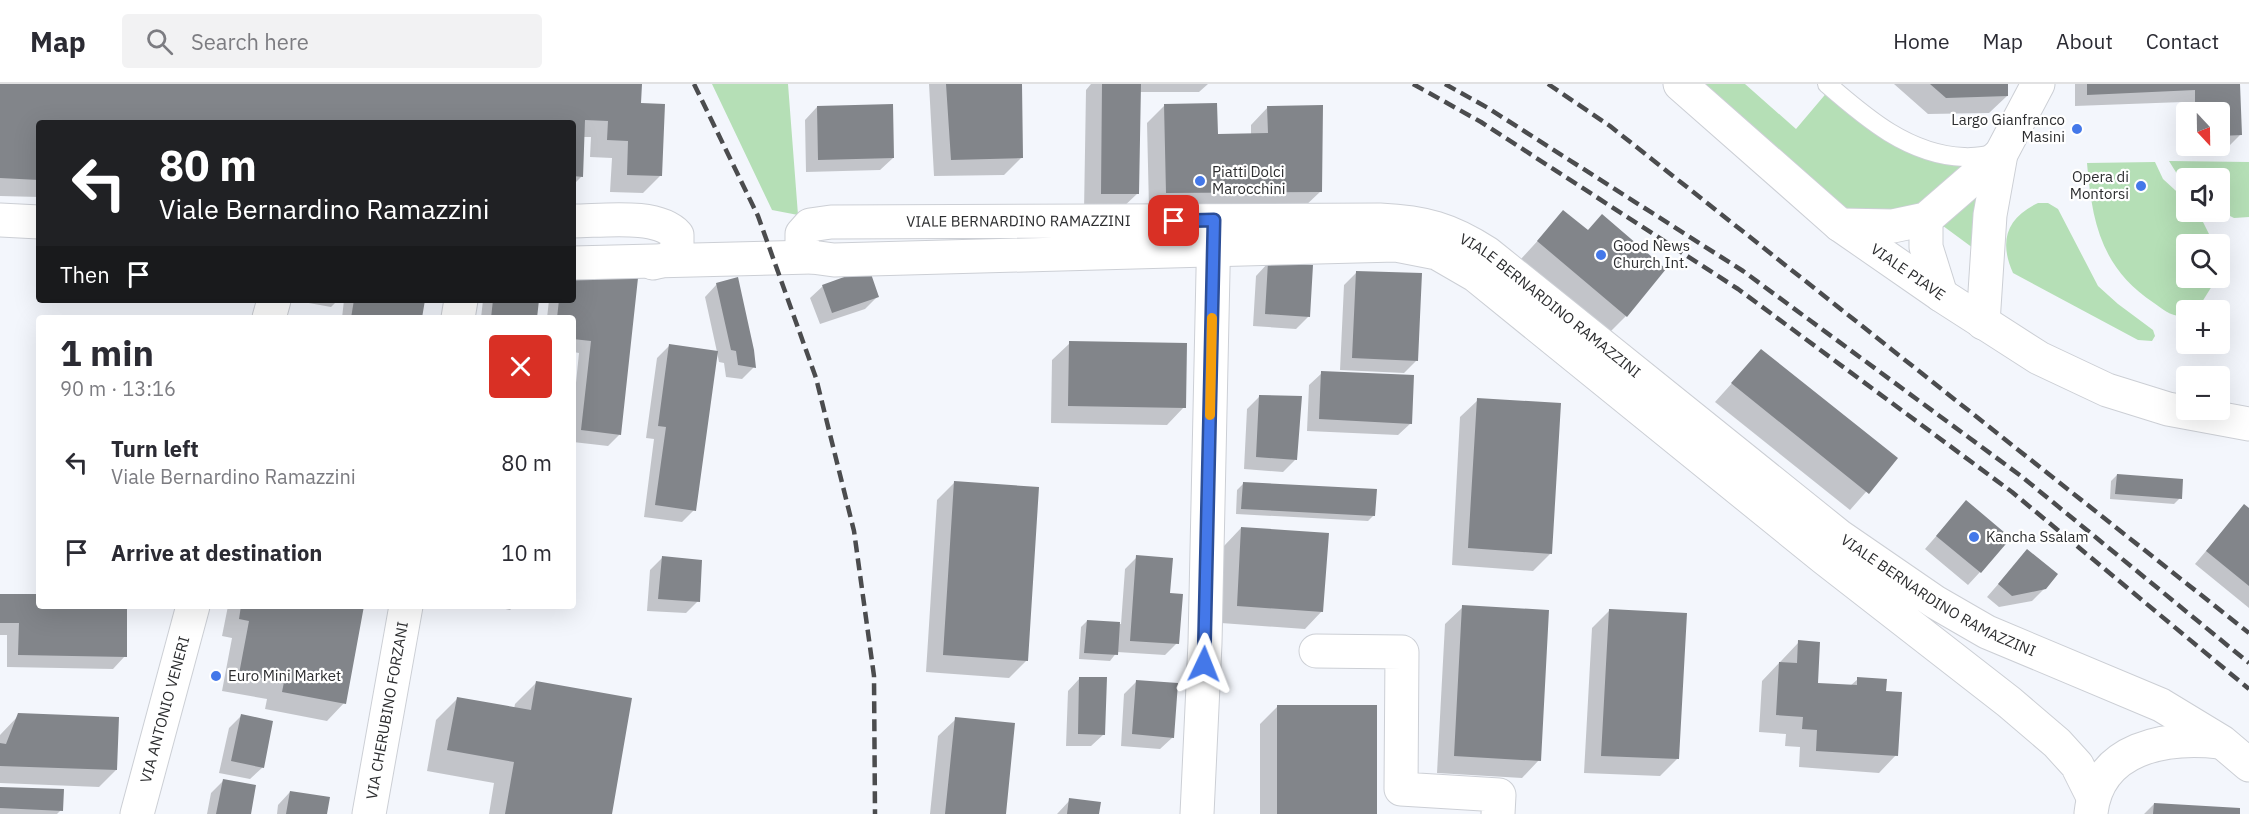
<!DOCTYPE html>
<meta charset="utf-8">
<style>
body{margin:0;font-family:"IBM Plex Sans",sans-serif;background:#f2f2f3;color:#2b2b33;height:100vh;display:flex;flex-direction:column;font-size:22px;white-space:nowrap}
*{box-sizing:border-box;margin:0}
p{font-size:20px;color:#7c7c81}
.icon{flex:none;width:33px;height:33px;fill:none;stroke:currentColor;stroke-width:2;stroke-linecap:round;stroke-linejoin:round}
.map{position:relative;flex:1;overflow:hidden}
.sheet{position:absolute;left:36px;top:231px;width:540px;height:294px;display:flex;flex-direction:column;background:#fff;border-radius:6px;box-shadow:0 6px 24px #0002}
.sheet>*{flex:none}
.banner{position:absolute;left:36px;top:36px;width:540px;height:183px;border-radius:6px;box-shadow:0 6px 24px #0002;background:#202124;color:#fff;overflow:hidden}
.needle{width:39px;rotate:158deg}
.controls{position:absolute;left:2176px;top:18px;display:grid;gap:12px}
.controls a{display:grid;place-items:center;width:54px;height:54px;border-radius:6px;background:#fff;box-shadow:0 6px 24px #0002;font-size:30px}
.pin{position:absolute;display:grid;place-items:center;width:51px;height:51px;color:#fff;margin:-26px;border-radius:12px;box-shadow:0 3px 9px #0006}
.me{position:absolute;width:66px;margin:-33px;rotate:2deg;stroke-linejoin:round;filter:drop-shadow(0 0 4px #0008)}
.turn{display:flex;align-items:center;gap:21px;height:126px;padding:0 24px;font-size:27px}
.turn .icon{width:78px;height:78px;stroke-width:2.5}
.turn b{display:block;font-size:42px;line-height:51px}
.then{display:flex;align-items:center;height:57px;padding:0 24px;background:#0003;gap:12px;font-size:22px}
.round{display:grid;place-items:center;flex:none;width:63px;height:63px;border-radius:6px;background:#f2f2f3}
.summary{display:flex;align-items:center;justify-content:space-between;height:102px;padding:0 24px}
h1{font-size:36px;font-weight:700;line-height:45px}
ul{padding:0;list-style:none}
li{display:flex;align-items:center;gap:18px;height:90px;padding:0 24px}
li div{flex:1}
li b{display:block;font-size:22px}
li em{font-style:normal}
header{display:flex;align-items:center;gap:36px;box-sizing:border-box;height:84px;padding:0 30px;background:#fff;border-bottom:2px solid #e1e1e2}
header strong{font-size:28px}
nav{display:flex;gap:33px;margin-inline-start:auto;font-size:21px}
.search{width:420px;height:54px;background:#f2f2f3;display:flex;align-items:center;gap:15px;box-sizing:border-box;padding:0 21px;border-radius:6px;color:#7c7c81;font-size:22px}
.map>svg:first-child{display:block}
</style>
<header>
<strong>Map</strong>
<div class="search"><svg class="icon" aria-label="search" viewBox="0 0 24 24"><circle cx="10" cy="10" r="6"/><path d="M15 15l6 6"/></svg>Search here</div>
<nav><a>Home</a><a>Map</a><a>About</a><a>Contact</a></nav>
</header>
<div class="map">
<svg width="2249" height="730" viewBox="0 0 2249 730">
<rect width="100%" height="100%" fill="#f3f6fc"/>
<!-- green -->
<path fill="#b5dfb6" d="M712,0H788L798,131L772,126Z
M1700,0H1745L1796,45L1829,6L1870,42L1974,77L1927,125L1854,132Z
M2169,77L2249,78V133L2234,134L2220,127V94H2187V101L2182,98Z
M2155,78L2163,95L2187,117V128H2198L2214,160H2187V194H2217L2197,226H2187V231C2174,235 2164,226 2154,219C2101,184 2092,138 2087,79Z
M1980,97L1973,164L1935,136Z
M2038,119H2048L2058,125L2098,202L2118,220L2153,246L2155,252L2152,257L2138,256L2013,189C1999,158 2006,134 2038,119Z"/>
<!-- shadow -->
<path fill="#0003" fill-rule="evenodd" d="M0,0H640V21L660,92L643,109L610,108L612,74L590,73L591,53H583L582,92L573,101V39H39V113L0,112Z
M929,0H1021V74L1004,91L934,92Z
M1091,0H1208L1199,8H1139L1138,109L1120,126L1084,127L1086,6Z
M1894,0H2007V12L1989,29L1928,30Z
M2075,0H2239L2240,51L2228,63L2184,65L2183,18L2075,22ZM2187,28H2220V62H2187Z
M1164,22L1216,51L1251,50V41L1268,23L1321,107L1303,124L1149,125L1147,39Z
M817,23L893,74L880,86L806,88L805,36Z
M1564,128L1626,232L1609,249L1521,175Z
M1268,179L1308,233L1296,245L1253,242L1256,192Z
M573,189L620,350L608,362L573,358V328L579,269L573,268V234H547L549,216H573Z
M1356,189L1416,277L1404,289L1340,286L1344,201Z
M717,200L754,283L742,295L726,293L724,279L719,278L717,268L694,426L682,438L644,433L654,355L646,354L657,274L670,261L717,268L705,213Z
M823,202L878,212L865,225L820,240L810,214Z
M292,216H338L331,223Z
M344,216H423L421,234H342Z
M483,216H537L535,234H481Z
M1070,259L1184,323L1167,341L1051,339L1052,276Z
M1761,267L1896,374L1850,426L1715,318Z
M1322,289L1411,339L1398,351L1307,347L1309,301Z
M1259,313L1295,376L1283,388L1244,385L1247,325Z
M1478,316L1550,470L1533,487L1452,481L1460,333Z
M39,330V434H36L38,331Z
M2117,391L2180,414L2174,420L2110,415L2111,397Z
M954,399L1027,576L1009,594L926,588L937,416Z
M1243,400L1374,431L1368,437L1236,430L1237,406Z
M1966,418L1980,488L1968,501L1925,465Z
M2244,422L2249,426V524L2195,480Z
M1241,444L1322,527L1305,545L1221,539L1224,462Z
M2027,467L2045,504L2032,517L1999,523L1987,513Z
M1137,473L1168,510L1177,559L1165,571L1117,568L1110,577L1079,575L1081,543L1087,537L1121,540L1125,485Z
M662,474L698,517L686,529L647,527L650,486Z
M0,511L39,512V522H126L125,572L113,585L7,583V551H0Z
M228,522H362L344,619L327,637L265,625L267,615L222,607L232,554L222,552Z
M492,522H514L510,526Z
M1463,523L1539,676L1522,694L1437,689L1445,540Z
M1610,526L1678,674L1660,692L1584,689L1592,544Z
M1799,558L1816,600L1850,602L1858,595L1884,608L1896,671L1879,689L1799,683L1800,663L1785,662L1786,650L1759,648L1762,597Z
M1080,594L1104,650L1091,662H1066L1068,607Z
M537,598L610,730H489L494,699L427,687L436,636L457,615L514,625L515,620Z
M1136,598L1173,653L1160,665L1121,662L1124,610Z
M1277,623L1376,730H1260V640Z
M19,631L116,686L99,703L0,699V651Z
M241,632L263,683L250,695L219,689L229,644Z
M956,635L1004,730H930L938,652Z
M223,697L250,730H207L211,709Z
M0,704L61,726L57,730H0Z
M290,708L326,730H277L278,721Z
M1070,716L1098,730H1057Z
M2154,720L2238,730H2144Z"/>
<!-- building -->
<path fill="#82858a" d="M0,0H642L641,19L665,20L662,92L627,91L628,57L607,56L608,37L585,36L583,93L573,92V39H39V96L0,94Z
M946,0H1022L1023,74L951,76Z
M1102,0H1141L1139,110H1101Z
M1930,0H2008V12L1946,14Z
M2087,0H2240L2242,51L2220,52V28H2195V6L2087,11Z
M1217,19L1218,50L1268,49L1267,22L1323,21L1322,108L1166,109L1164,20Z
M893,20L894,74L818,76L817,22Z
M1563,126L1588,146L1602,130L1666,185L1627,233L1537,157Z
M1268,178L1313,181L1310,233L1265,230Z
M869,184L879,213L832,229L822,201Z
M573,187L638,194L621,351L581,346L591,257L573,255V234H557L559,216H573Z
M1356,187L1422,189L1418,277L1352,274Z
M738,193L754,266L756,284L738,281L736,267L731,266L716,199Z
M354,216H425L422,234H351Z
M493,216H539L537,234H491Z
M1069,257L1187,259L1186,324L1068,322Z
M669,260L718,267L696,427L655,421L666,343L658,342Z
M1761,265L1898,374L1869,410L1731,299Z
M1321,287L1414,291L1412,340L1319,335Z
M1259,311L1302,312L1297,376L1256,373Z
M1477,314L1561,319L1552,470L1468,464Z
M2117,390L2183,395L2182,415L2115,410Z
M954,397L1039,403L1028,577L943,571Z
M1243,398L1377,405L1375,432L1241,425Z
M1966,416L2011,454L1981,489L1936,452Z
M2244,420L2249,424V502L2206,467Z
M1241,443L1329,449L1323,528L1237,522Z
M2027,465L2058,490L2046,505L2012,512L1998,500Z
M1136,471L1173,474L1170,509L1183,510L1179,560L1130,557Z
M662,472L702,476L700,518L658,515Z
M0,510H39V522H127V573L18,571L19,539H0Z
M1462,521L1549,526L1541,677L1454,672Z
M241,522H364L346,620L282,608L284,598L239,590L249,537L239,535Z
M1609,525L1687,529L1679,675L1601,672Z
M1087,536L1120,538L1118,571L1084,569Z
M1798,556L1820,558L1818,599L1857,601V593L1887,595L1886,607L1902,608L1898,672L1816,667L1817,646L1802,645L1803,633L1776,631L1779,578L1797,579Z
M1079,593H1107L1105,651L1078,650Z
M1136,596L1178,599L1174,654L1132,650Z
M536,597L632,614L612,730H505L514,678L447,666L457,613L531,626Z
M1277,621H1377V730H1277Z
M18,629L119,633L117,686L0,682V659L6,660Z
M241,630L273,637L264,684L231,677Z
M955,633L1015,639L1006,730H945Z
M223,695L256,701L251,730H216Z
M0,703L64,705L63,727L0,724Z
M290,707L330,713L327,730H286Z
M1069,714L1101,718L1099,730H1067Z
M2154,719L2240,724V730H2153Z"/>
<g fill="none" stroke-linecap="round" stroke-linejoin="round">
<!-- lane casing -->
<g stroke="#cccfd5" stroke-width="20">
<path id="lane" d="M1827,0C1866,34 1909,71 1964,73C1974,74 1986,71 1996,70"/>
</g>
<!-- street casing -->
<g stroke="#cccfd5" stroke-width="35">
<g id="street">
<path d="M1926,135V163L1941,211"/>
<path d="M0,136L39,138"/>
<path d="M573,137C602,137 657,129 677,151V165L669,175L653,179"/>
<path d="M1840,141L1893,142L1926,135L2001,70"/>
<path d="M573,179L812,173"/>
<path d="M269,234L274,216"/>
<path d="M458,234L461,216"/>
<path d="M1983,239L1990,131L2001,70L2038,0"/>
<path d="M1316,567L1402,568L1401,705L1499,711L1498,730"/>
<path id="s1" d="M2093,713L2077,681L2057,659L2009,618L1824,474L1475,191L1437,169L1396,161L834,176L812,173L802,165V150L810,141L831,138L1380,136C1424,138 1450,145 1487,169L1839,452L1935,518L1987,548L2161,621L2222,658L2249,681"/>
<path d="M2091,729C2098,663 2166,652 2220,658"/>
<path id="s2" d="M137,730L193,522"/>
<path id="s3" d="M369,730L406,522"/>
<path d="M1197,730L1205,559L1214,141"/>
</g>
</g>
<!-- secondary casing -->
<g stroke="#cccfd5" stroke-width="35">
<g id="secondary">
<path id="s4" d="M1680,0L1840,141L1941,211L2039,274L2107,306L2168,325L2249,340"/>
</g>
</g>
<!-- lane -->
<use href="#lane" stroke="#fff" stroke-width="18"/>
<!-- street -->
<use href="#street" stroke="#fff" stroke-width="33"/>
<!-- secondary -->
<use href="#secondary" stroke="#fff" stroke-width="33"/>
<!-- rail -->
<path stroke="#4b4c4e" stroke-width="4.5" stroke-dasharray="12 6" stroke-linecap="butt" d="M694,0L758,132L816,294L854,447L874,592L875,730
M1413,0L1481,38L1738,205L2012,408L2249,605
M1445,0L1488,24L1743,187L2021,392L2249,579
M1548,0L1610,42L2249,549"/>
</g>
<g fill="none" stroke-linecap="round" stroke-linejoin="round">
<!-- route casing -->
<g stroke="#2c4e97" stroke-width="15">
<path id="route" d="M1174,137L1214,136L1204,580"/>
</g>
<!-- route -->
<use href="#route" stroke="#4478e9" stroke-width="10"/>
<!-- slow -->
<path stroke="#f59e0b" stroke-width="10" d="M1210,331L1212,234"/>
</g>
<!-- markers -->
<g fill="#4478e9" stroke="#fff" stroke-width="2">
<circle cx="2077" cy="45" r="6"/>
<circle cx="1200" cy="97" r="6"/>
<circle cx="2141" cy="102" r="6"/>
<circle cx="1601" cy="171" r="6"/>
<circle cx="1974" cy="453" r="6"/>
<circle cx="216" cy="592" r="6"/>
</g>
<g text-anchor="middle" stroke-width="4.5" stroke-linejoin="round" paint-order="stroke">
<!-- poi labels -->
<g font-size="15" fill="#2d2e30" stroke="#fff" text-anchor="start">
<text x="2065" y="41" text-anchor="end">Largo Gianfranco<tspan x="2065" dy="17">Masini</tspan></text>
<text x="1212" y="93">Piatti Dolci<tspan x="1212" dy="17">Marocchini</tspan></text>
<text x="2129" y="98" text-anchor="end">Opera di<tspan x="2129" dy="17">Montorsi</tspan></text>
<text x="1613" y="167">Good News<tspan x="1613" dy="17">Church Int.</tspan></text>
<text x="1986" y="458">Kancha Ssalam</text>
<text x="228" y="597">Euro Mini Market</text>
</g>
<!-- street labels -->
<g font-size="15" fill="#2d2e30" stroke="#fff">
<text dy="5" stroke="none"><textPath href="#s1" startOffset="1731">VIALE BERNARDINO RAMAZZINI</textPath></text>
<text dy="5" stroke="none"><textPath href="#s4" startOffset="296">VIALE PIAVE</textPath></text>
<text dy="5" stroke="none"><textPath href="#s1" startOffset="2288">VIALE BERNARDINO RAMAZZINI</textPath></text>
<text dy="5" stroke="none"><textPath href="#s1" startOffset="2774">VIALE BERNARDINO RAMAZZINI</textPath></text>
<text dy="5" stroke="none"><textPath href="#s2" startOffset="108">VIA ANTONIO VENERI</textPath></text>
<text dy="5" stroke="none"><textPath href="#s3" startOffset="105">VIA CHERUBINO FORZANI</textPath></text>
</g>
</g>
</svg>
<div class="controls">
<a><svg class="needle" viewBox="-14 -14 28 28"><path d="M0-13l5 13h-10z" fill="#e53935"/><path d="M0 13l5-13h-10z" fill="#7c7c81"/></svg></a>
<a><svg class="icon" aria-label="sound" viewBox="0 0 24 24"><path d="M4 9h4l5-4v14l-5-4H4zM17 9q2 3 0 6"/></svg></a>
<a><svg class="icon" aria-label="search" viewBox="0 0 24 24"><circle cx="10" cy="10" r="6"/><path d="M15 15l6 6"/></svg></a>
<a>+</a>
<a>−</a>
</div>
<div class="pin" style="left:1174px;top:137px;background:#d93025"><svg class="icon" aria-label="arrive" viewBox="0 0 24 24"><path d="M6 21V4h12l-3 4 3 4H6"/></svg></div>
<svg class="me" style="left:1204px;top:580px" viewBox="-20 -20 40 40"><path d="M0-17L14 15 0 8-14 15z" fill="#4478e9" stroke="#fff" stroke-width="4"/></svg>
<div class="banner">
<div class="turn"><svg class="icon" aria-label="left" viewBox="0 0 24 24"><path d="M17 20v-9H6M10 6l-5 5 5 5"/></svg><div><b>80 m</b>Viale Bernardino Ramazzini</div></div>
<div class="then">Then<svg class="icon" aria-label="arrive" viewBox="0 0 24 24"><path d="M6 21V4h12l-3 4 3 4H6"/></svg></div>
</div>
<section class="sheet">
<div class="summary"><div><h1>1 min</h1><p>90 m · 13:16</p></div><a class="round" style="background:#d93025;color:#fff"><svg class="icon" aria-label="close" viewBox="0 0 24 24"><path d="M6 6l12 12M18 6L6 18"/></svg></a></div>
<ul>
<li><svg class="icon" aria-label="left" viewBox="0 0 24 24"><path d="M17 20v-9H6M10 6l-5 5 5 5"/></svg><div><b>Turn left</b><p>Viale Bernardino Ramazzini</p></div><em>80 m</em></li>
<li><svg class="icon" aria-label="arrive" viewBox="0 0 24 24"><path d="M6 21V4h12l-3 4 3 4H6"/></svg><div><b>Arrive at destination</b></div><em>10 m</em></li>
</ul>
</section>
</div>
